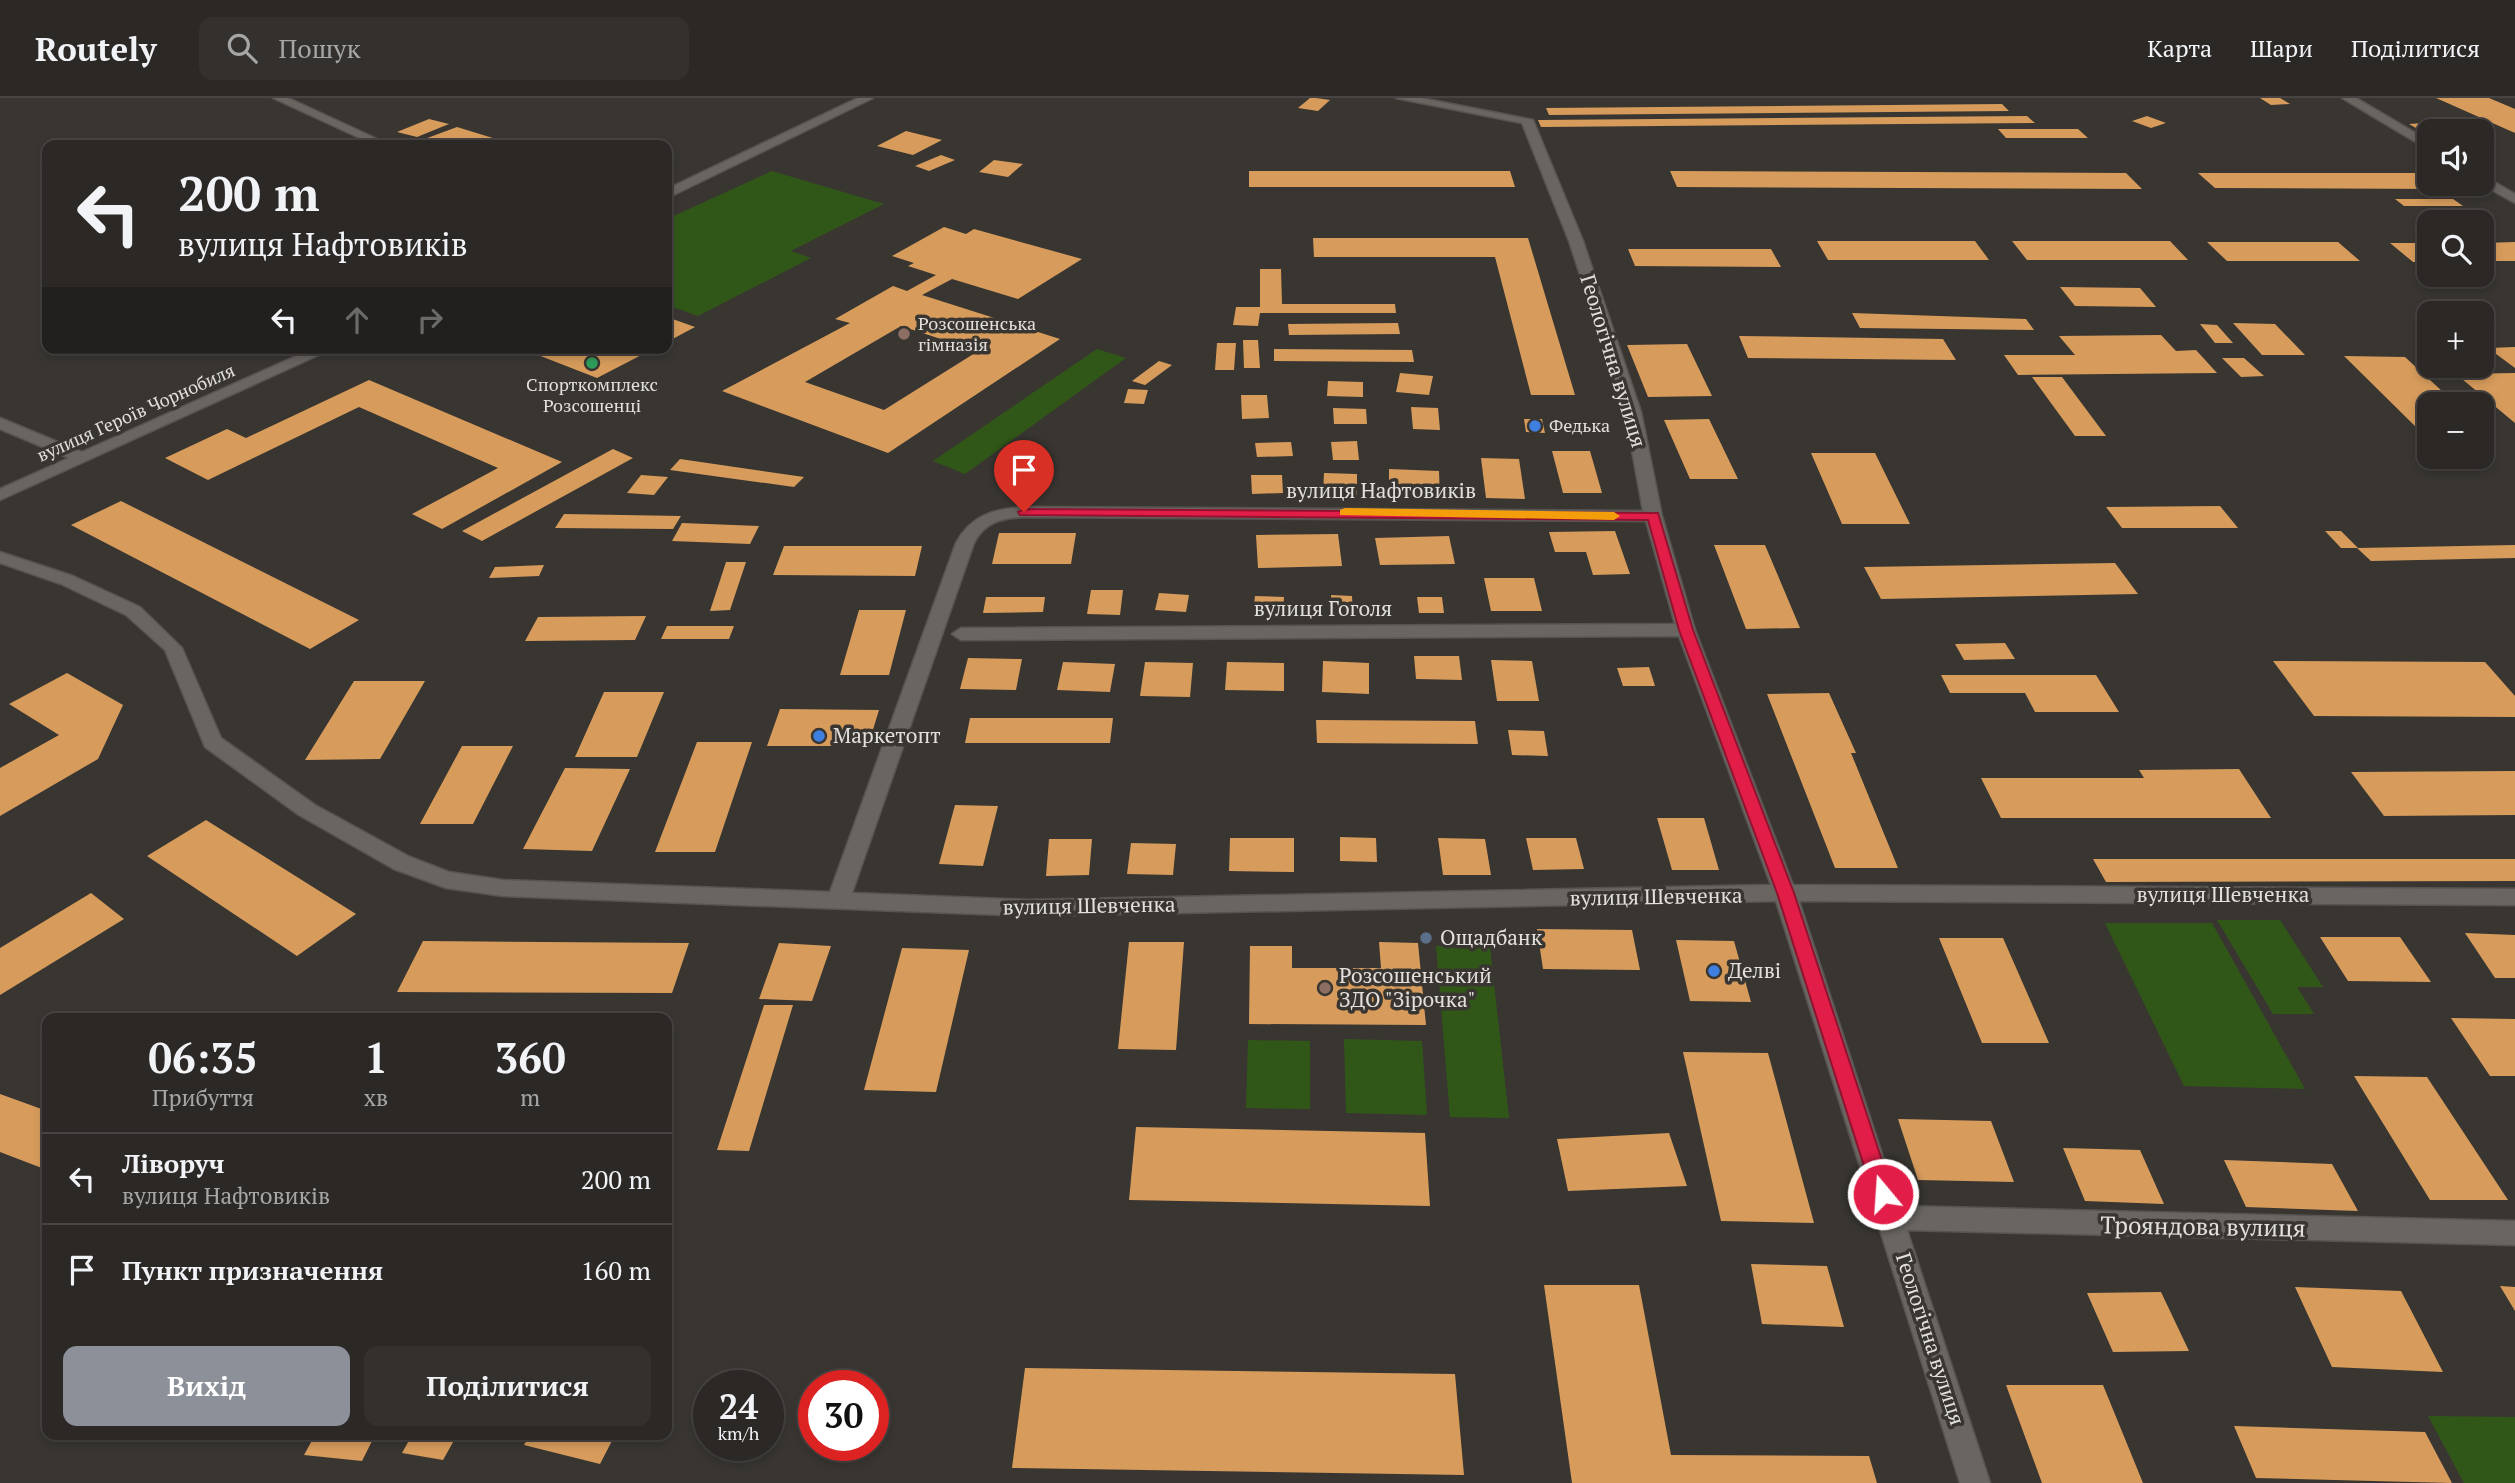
<!DOCTYPE html>
<html lang="uk">
<meta charset="utf-8">
<style>
body{margin:0;font-family:"PT Serif",serif;background:#33302e;color:#f1f3f6;height:100vh;display:flex;flex-direction:column;font-size:26px;white-space:nowrap}
*{box-sizing:border-box;margin:0}
p{font-size:23px;color:#a6a6a7}
.icon{flex:none;width:38px;height:38px;fill:none;stroke:currentColor;stroke-width:2;stroke-linecap:round;stroke-linejoin:round}
.map{position:relative;flex:1;overflow:hidden}
.details{position:absolute;left:42px;top:915px;width:630px;height:427px;display:flex;flex-direction:column;background:#2b2826;border-radius:14px;box-shadow:0 4px 10px #0003,0 0 0 2px #474443}
.details>*{flex:none}
.top-card{position:absolute;left:42px;top:42px;width:630px;height:214px;border-radius:14px;box-shadow:0 4px 10px #0003,0 0 0 2px #474443;background:#2b2826;color:#f1f3f6;overflow:hidden}
.buttons{position:absolute;left:2417px;top:21px;display:grid;gap:14px}
.buttons a{display:grid;place-items:center;width:77px;height:77px;border-radius:14px;background:#2b2826;box-shadow:0 4px 10px #0003,0 0 0 2px #474443;font-size:35px}
.speed{position:absolute;left:693px;top:1272px;display:flex;gap:14px;font-size:35px;font-weight:700;text-align:center}
.speed>*{display:grid;place-content:center;width:91px;height:91px;border-radius:50%;background:#2b2826;box-shadow:0 4px 10px #0003,0 0 0 2px #474443;line-height:1}
.speed small{font-size:18px;font-weight:400}
.speed .limit{border:10px solid #d22;background:#fff;color:#111}
.pin{position:absolute;display:grid;place-items:center;width:60px;height:60px;color:#fff;margin:-72px -30px;border-radius:50% 50% 50% 0;rotate:-45deg;box-shadow:0 0 7px #0007}
.pin .icon{rotate:45deg}
.me{position:absolute;width:77px;margin:-38px;rotate:342deg;stroke-linejoin:round;filter:drop-shadow(0 0 5px #0008)}
.turn{display:flex;align-items:center;gap:24px;height:147px;padding:0 21px;font-size:32px}
.turn .icon{width:91px;height:91px;stroke-width:2.5}
.turn b{display:block;font-size:49px;line-height:60px}
.lanes{display:flex;align-items:center;height:66px;padding:0 21px;background:#0003;justify-content:center;gap:35px;direction:ltr}
.lanes .off{opacity:.35}
.eta{display:flex;justify-content:space-evenly;align-items:center;height:119px;text-align:center}
.eta b{font-size:42px;font-weight:700;line-height:49px}
.primary-button{display:flex;gap:14px;margin-top:auto;padding:14px 21px}
.primary-button a{flex:1;height:80px;border-radius:14px;background:#8c9099;color:#fff;font-size:28px;font-weight:700;line-height:80px;text-align:center}
.primary-button a+a{background:#33302e;color:#f1f3f6}
ul{padding:0;list-style:none}
li{display:flex;align-items:center;gap:21px;height:91px;padding:0 21px;border-top:2px solid #474443}
li div{flex:1}
li b{display:block;font-size:26px}
li em{font-style:normal}
header{display:flex;align-items:center;gap:42px;box-sizing:border-box;height:98px;padding:0 35px;background:#2b2826;border-bottom:2px solid #474443}
header strong{font-size:33px}
nav{display:flex;gap:38px;margin-inline-start:auto;font-size:24px}
.search{width:490px;height:63px;background:#33302e;display:flex;align-items:center;gap:18px;box-sizing:border-box;padding:0 24px;border-radius:14px;color:#a6a6a7;font-size:26px}
.map>svg:first-child{display:block}
</style>
<header>
<strong>Routely</strong>
<div class="search"><svg class="icon" aria-label="search" viewBox="0 0 24 24"><circle cx="10" cy="10" r="6"/><path d="M15 15l6 6"/></svg>Пошук</div>
<nav><a>Карта</a><a>Шари</a><a>Поділитися</a></nav>
</header>
<div class="map">
<svg width="2515" height="1385" viewBox="0 0 2515 1385">
<rect width="100%" height="100%" fill="#393632"/>
<!-- green -->
<path fill="#315718" d="M772,73L884,106L791,153L811,160L698,218L667,207V121Z
M1097,251L1126,260L965,376L933,363Z
M2217,822H2280L2323,889H2297L2314,916H2273Z
M2105,825H2212L2305,991L2184,988Z
M1436,848L1490,849L1509,1020L1450,1019Z
M1344,941L1422,943L1427,1017L1346,1015Z
M1248,942L1310,943V1011L1246,1010Z
M2428,1318L2515,1319V1385H2464Z"/>
<!-- building -->
<path fill="#d79c5c" fill-rule="evenodd" d="M1310,0H1316L1330,2L1318,13L1298,10Z
M2260,0H2280L2290,6L2271,7Z
M2436,0H2489L2515,11V35Z
M2002,6L2009,13L1549,17L1546,10Z
M2027,18L2035,25L1541,29L1538,22Z
M2147,18L2166,25L2151,30L2132,23Z
M429,21L449,26L417,39L397,34Z
M2438,24L2452,31L2423,34L2409,26Z
M457,29L509,45L437,47L422,42Z
M1998,31H2078L2088,40H2006Z
M906,33L942,42L913,57L877,48Z
M941,57L955,62L929,73L915,68Z
M994,62L1023,66L1008,79L979,74Z
M1249,73H1510L1515,89H1249Z
M1670,73L2126,75L2142,91L1677,89Z
M2198,75H2420L2429,82V86L2441,91L2215,90Z
M2395,101H2453L2463,108H2404Z
M2443,112H2459L2474,124H2459Z
M2461,112H2476L2492,124H2476Z
M944,129L966,136L974,131L1082,161L1018,201L952,181L922,197L1060,241L888,355L722,293L850,225L835,221L893,188L907,193L936,177L908,168L914,165L892,158ZM901,228L956,246L961,243L983,250L884,312L805,284Z
M1313,140H1528L1575,297H1531L1495,159H1314Z
M1817,143H1975L1989,162H1828Z
M2012,143H2170L2188,162H2027Z
M2207,144H2338L2360,163H2227Z
M2515,144V163H2482V145Z
M2390,145H2429V164H2413Z
M1628,151H1771L1781,169L1635,168Z
M1260,171H1281L1282,206H1395L1396,215H1260L1258,228L1233,227L1236,209H1260Z
M2060,189L2140,190L2156,209L2075,208Z
M1852,215L2026,221L2034,232L1860,230Z
M667,219L695,229L667,244Z
M1398,225L1400,236L1289,237L1288,226Z
M2233,225L2275,226L2305,257H2262Z
M2200,226L2217,227L2233,245H2215Z
M2161,237L2176,253L2196,252L2217,275L2018,277L2004,257H2075L2059,238Z
M1739,238L1943,241L1956,262L1748,260Z
M1243,242H1258L1260,270H1244Z
M1217,245H1236L1234,272H1215Z
M1687,246L1712,298L1648,299L1627,247Z
M2515,249V270L2488,250Z
M520,250H655L597,280Z
M1274,251L1412,252L1414,264L1274,263Z
M2344,258L2405,259L2456,306H2429V334L2420,333Z
M2222,260H2244L2264,278L2241,279Z
M1159,263L1172,267L1145,287L1132,283Z
M1400,275L1433,278L1429,297L1396,294Z
M2515,275V325L2456,276Z
M2032,279H2062L2106,338H2075Z
M369,282L562,364L442,431L412,416L498,370L359,309L208,382L165,360L227,331L246,340Z
M1328,283L1363,284V299L1327,298Z
M1128,291L1148,292L1144,306L1124,305Z
M1241,297H1267L1269,320L1242,321Z
M1411,309L1438,310L1440,332L1413,331Z
M1333,310L1366,311L1367,326H1334Z
M1524,321H1542L1545,335L1526,334Z
M1709,321L1738,381H1690L1664,322Z
M1357,343L1359,362H1333L1331,344Z
M1291,344L1293,358L1257,359L1255,345Z
M613,351L633,360L482,443L462,433Z
M1552,353H1590L1602,395H1563Z
M1811,355H1875L1910,426H1842Z
M1481,360L1519,361L1525,401L1486,400Z
M680,361L804,379L794,389L670,372Z
M1389,371L1439,373L1440,399L1389,398Z
M1324,375L1357,376V397L1323,396Z
M641,377L668,379L654,397L627,395Z
M1251,377H1282L1283,395L1252,396Z
M121,403L359,522L310,551L71,427Z
M2220,408L2238,430H2122L2106,409Z
M564,416L681,418L673,431L555,430Z
M682,425L759,428L750,446L672,443Z
M1615,433L1630,476L1593,477L1586,454H1555L1549,434Z
M2325,433H2341L2358,450L2515,447V460L2371,463L2357,450H2341Z
M999,435H1076L1071,466H992Z
M1338,436L1342,468L1258,470L1256,437Z
M1449,438L1455,466L1380,467L1375,440Z
M1714,447H1765L1800,530L1746,531Z
M784,448H922L915,478L773,477Z
M726,464H746L730,512L710,513Z
M2115,465L2138,496L1881,501L1864,469Z
M544,467L539,478L489,480L495,469Z
M1484,480H1534L1542,513H1491Z
M1091,492H1123L1120,517L1087,516Z
M1159,495L1189,497L1186,514L1155,512Z
M1331,497L1352,498L1353,518H1332Z
M1255,498L1284,499L1283,516L1253,515Z
M986,499H1045L1043,514L983,515Z
M1417,499H1442L1444,515H1419Z
M859,512H906L889,577H840Z
M646,518L635,542L525,543L538,519Z
M667,528H734L729,541H661Z
M2005,545L2015,561L1964,562L1955,546Z
M1414,558H1459L1462,582L1416,581Z
M968,560L1022,561L1016,592L960,591Z
M1491,562L1532,563L1539,603H1497Z
M1323,563L1369,565V596L1322,594Z
M2273,563L2485,564L2515,598V619L2314,618Z
M1063,564L1115,566L1110,594L1057,592Z
M1145,564L1193,565L1190,599L1140,598Z
M1227,564L1284,565V593L1225,592Z
M1649,569L1655,588H1623L1617,570Z
M67,575L123,607L98,661L0,718V670L59,637L9,606Z
M1941,577H2096L2119,614H2035L2025,595H1950Z
M354,583H425L380,661L305,662Z
M604,594H664L637,659H575Z
M1829,595L1856,655H1851L1898,770H1835L1767,596Z
M780,611L879,612L868,648H767Z
M970,620H1113L1110,645H965Z
M1316,622L1475,623L1478,646L1317,645Z
M1508,632L1544,633L1548,658L1512,657Z
M697,644H752L715,754H655Z
M462,648H513L473,726H420Z
M565,670L630,671L592,753L523,751Z
M2239,671L2271,720H2001L1981,680H2144L2139,672Z
M2515,673V717L2384,718L2351,674Z
M955,707L998,708L983,768L939,766Z
M1657,720H1704L1719,772H1672Z
M206,722L356,816L297,858L147,758Z
M1340,739L1376,740L1377,764L1340,763Z
M1230,740H1294V774L1229,773Z
M1438,740L1485,741L1491,777H1443Z
M1526,740H1576L1584,771L1533,772Z
M1049,741H1092L1089,777L1046,778Z
M1131,745L1176,746L1173,777L1127,776Z
M2093,761H2515V783L2106,784Z
M91,795L124,821L0,897V850Z
M1537,831L1632,832L1640,872L1543,871Z
M2465,835L2515,837V880H2495Z
M2320,839H2400L2431,884L2348,883Z
M1939,840H2003L2049,945H1982Z
M1676,842L1734,843L1751,904L1690,903Z
M423,843L689,845L672,895L397,894Z
M1129,844H1184L1176,952L1118,951Z
M1379,844L1418,845L1426,927L1249,926L1250,848H1292V870H1381Z
M779,845L831,848L812,903L759,901Z
M902,850L969,852L936,994L864,992Z
M764,907H793L749,1053L717,1052Z
M2451,920L2515,921V978H2490Z
M1683,954L1768,955L1814,1125L1721,1123Z
M2354,978L2427,979L2508,1102H2430Z
M0,996L47,1013V1072L0,1054Z
M1898,1021L1991,1023L2014,1084L1918,1082Z
M1136,1029L1425,1035L1430,1108L1129,1102Z
M1669,1035L1687,1088L1568,1093L1557,1041Z
M2063,1050L2140,1052L2164,1106L2085,1103Z
M2224,1062L2332,1066L2358,1113L2246,1109Z
M1751,1166L1827,1168L1844,1229L1762,1226Z
M1544,1187H1639L1671,1357L1869,1358L1877,1385H1572Z
M2500,1188L2515,1189V1213Z
M2295,1189L2401,1193L2443,1274L2332,1269Z
M2161,1194L2189,1253L2113,1254L2087,1195Z
M1025,1270L1455,1276L1464,1377L1012,1370Z
M2006,1287H2103L2143,1385H2042Z
M2234,1328L2425,1334L2452,1385L2256,1380Z
M315,1337H375L362,1363L304,1357Z
M412,1337H457L443,1362L402,1355Z
M530,1337H615L600,1366L524,1347Z"/>
<g fill="none" stroke-linecap="round" stroke-linejoin="round">
<!-- minor casing -->
<g stroke="#575351" stroke-width="3">
<path id="minor" d="M273,0H288L390,47H375Z
M858,0H873L667,100V91Z
M1396,0H1421L1533,22L1583,143L1641,314L1662,418L1695,532L1793,787L2515,791V807L1799,803L1899,1108L2515,1123V1147L1907,1132L1990,1385H1960L1776,803L1029,818L503,798L446,790L394,771L299,717L205,649L165,552L126,517L61,486L0,465V454L73,478L140,509L182,550L221,640L315,707L410,759L449,774L503,782L830,794L956,445C971,417 994,411 1024,409L1643,413L1625,314L1569,143L1522,25ZM1024,419L1646,423L1675,526L961,530L952,536L961,542L1679,538L1771,787L1029,802L852,795L974,445C985,424 1002,420 1024,419Z
M2342,0H2356L2429,43V52Z
M2482,77L2515,96V105L2481,86Z
M314,250H334L0,402V391L69,360L0,331V320L82,354Z"/>
</g>
<!-- minor -->
<use href="#minor" fill="#696561" fill-rule="evenodd"/>
</g>
<!-- route -->
<path fill="#e11d48" stroke="#92132f" stroke-width="2" d="M1024,411L1658,415L1693,532L1794,795L1893,1096L1890,1102L1883,1104L1876,1102L1873,1096L1777,795L1679,532L1648,422L1020,417L1018,414Z"/>
<!-- slow -->
<path fill="#f59e0b" d="M1345,410L1614,414L1620,418L1614,422L1340,417V412Z"/>
<!-- markers -->
<g fill="#8d6e63" stroke="#393632" stroke-width="2.5">
<circle cx="904" cy="236" r="7"/>
<circle cx="1325" cy="890" r="7"/>
</g>
<circle fill="#2e9e5b" stroke="#393632" stroke-width="2.5" cx="592" cy="265" r="7"/>
<g fill="#3f7fe0" stroke="#393632" stroke-width="2.5">
<circle cx="1535" cy="328" r="7"/>
<circle cx="819" cy="638" r="7"/>
<circle cx="1714" cy="873" r="7"/>
</g>
<circle fill="#5c6f8a" stroke="#393632" stroke-width="2.5" cx="1426" cy="840" r="7"/>
<g text-anchor="middle" stroke-width="7" stroke-linejoin="round" paint-order="stroke">
<!-- far-poi labels -->
<g font-size="18" fill="#e2dfdd" stroke="#393632" text-anchor="start">
<text x="918" y="232">Розсошенська<tspan x="918" dy="21">гімназія</tspan></text>
<text x="592" y="293" text-anchor="middle">Спорткомплекс<tspan x="592" dy="21">Розсошенці</tspan></text>
<text x="1549" y="334">Федька</text>
</g>
<!-- far-street labels -->
<g font-size="18" fill="#e2dfdd" stroke="#393632">
<text transform="translate(136 315) rotate(-24)" y="6">вулиця Героїв Чорнобиля</text>
</g>
<!-- street labels -->
<g font-size="21" fill="#e2dfdd" stroke="#393632">
<text transform="translate(1613 263) rotate(73)" y="7">Геологічна вулиця</text>
<text x="1381" y="400">вулиця Нафтовиків</text>
<text x="1323" y="518">вулиця Гоголя</text>
<text x="2223" y="804">вулиця Шевченка</text>
<text transform="translate(1656 799) rotate(-1)" y="7">вулиця Шевченка</text>
<text transform="translate(1089 808) rotate(-1)" y="7">вулиця Шевченка</text>
<text transform="translate(1930 1241) rotate(72)" y="7">Геологічна вулиця</text>
</g>
<!-- poi labels -->
<g font-size="21" fill="#e2dfdd" stroke="#393632" text-anchor="start">
<text x="833" y="645">Маркетопт</text>
<text x="1440" y="847">Ощадбанк</text>
<text x="1728" y="880">Делві</text>
<text x="1339" y="885">Розсошенський<tspan x="1339" dy="24">ЗДО "Зірочка"</tspan></text>
</g>
<!-- near-street labels -->
<g font-size="24" fill="#e2dfdd" stroke="#393632">
<text transform="translate(2203 1129) rotate(1)" y="8">Трояндова вулиця</text>
</g>
</g>
</svg>
<div class="buttons">
<a><svg class="icon" aria-label="sound" viewBox="0 0 24 24"><path d="M4 9h4l5-4v14l-5-4H4zM17 9q2 3 0 6"/></svg></a>
<a><svg class="icon" aria-label="search" viewBox="0 0 24 24"><circle cx="10" cy="10" r="6"/><path d="M15 15l6 6"/></svg></a>
<a>+</a>
<a>−</a>
</div>
<div class="speed"><div>24<small>km/h</small></div><div class="limit">30</div></div>
<div class="pin" style="left:1024px;top:414px;background:#d93025"><svg class="icon" aria-label="arrive" viewBox="0 0 24 24"><path d="M6 21V4h12l-3 4 3 4H6"/></svg></div>
<svg class="me" style="left:1883px;top:1096px" viewBox="-20 -20 40 40"><circle r="17" fill="#e11d48" stroke="#fff" stroke-width="3"/><path d="M0-11L8 9 0 5-8 9z" fill="#fff"/></svg>
<div class="top-card">
<div class="turn"><svg class="icon" aria-label="left" viewBox="0 0 24 24"><path d="M17 20v-9H6M10 6l-5 5 5 5"/></svg><div><b>200 m</b>вулиця Нафтовиків</div></div>
<div class="lanes"><svg class="icon" aria-label="left" viewBox="0 0 24 24"><path d="M17 20v-9H6M10 6l-5 5 5 5"/></svg><svg class="icon off" aria-label="ahead" viewBox="0 0 24 24"><path d="M12 20V5M6 11l6-6 6 6"/></svg><svg class="icon off" aria-label="right" viewBox="0 0 24 24"><path d="M7 20v-9h11M14 6l5 5-5 5"/></svg></div>
</div>
<section class="details">
<div class="eta">
<div><b>06:35</b><p>Прибуття</p></div>
<div><b>1</b><p>хв</p></div>
<div><b>360</b><p>m</p></div>
</div>
<ul>
<li><svg class="icon" aria-label="left" viewBox="0 0 24 24"><path d="M17 20v-9H6M10 6l-5 5 5 5"/></svg><div><b>Ліворуч</b><p>вулиця Нафтовиків</p></div><em>200 m</em></li>
<li><svg class="icon" aria-label="arrive" viewBox="0 0 24 24"><path d="M6 21V4h12l-3 4 3 4H6"/></svg><div><b>Пункт призначення</b></div><em>160 m</em></li>
</ul>
<div class="primary-button"><a>Вихід</a><a>Поділитися</a></div>
</section>
</div>
